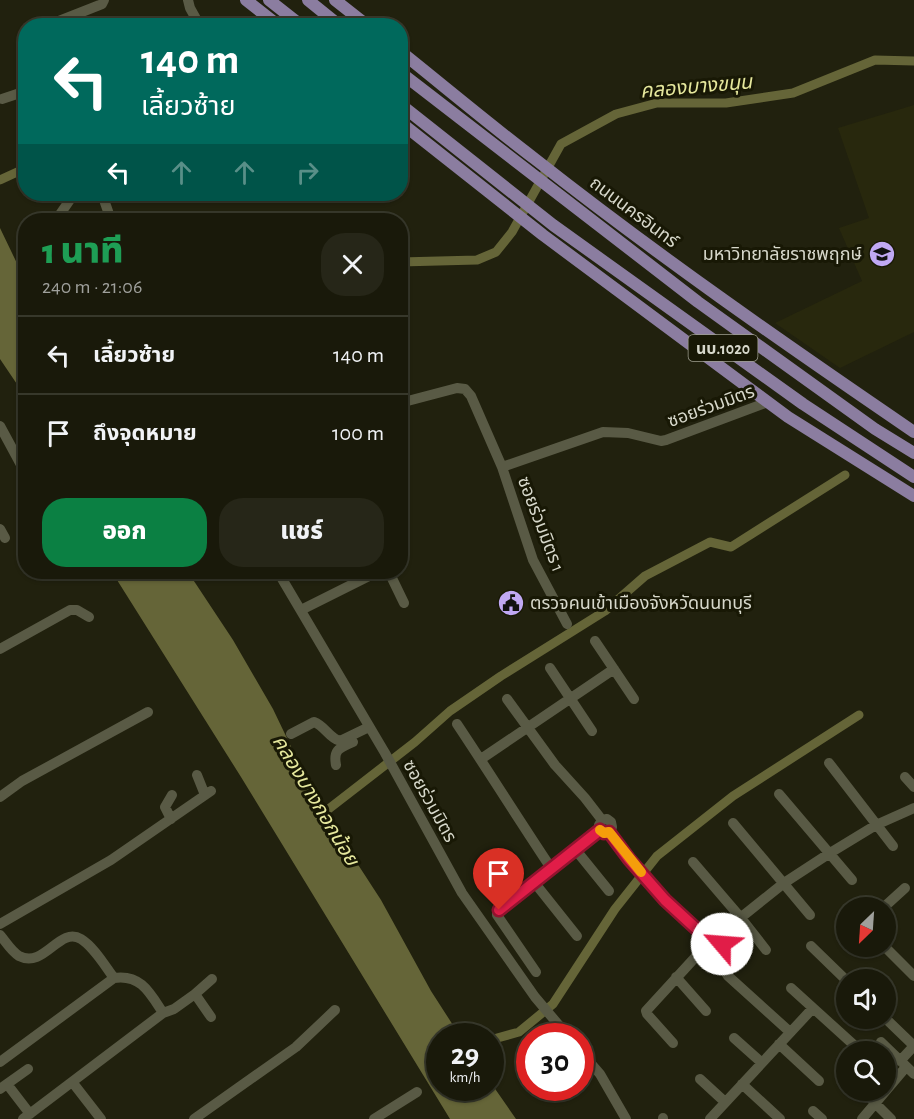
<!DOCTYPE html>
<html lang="th">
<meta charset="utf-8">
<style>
body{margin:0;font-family:"Alegreya Sans","Noto Sans Thai",sans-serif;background:#262618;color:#f1f3f6;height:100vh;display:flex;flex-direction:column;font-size:22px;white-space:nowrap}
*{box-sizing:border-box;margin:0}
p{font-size:20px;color:#9fa09c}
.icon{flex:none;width:33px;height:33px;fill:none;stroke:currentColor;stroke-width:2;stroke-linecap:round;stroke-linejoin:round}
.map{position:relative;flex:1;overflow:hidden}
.side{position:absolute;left:18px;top:213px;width:390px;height:366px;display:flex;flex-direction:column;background:#19190a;border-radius:24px;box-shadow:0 2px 4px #0004,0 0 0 2px #37382b}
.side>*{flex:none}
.hud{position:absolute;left:18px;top:18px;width:390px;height:183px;border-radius:24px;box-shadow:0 2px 4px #0004,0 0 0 2px #37382b;background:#00695c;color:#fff;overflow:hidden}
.needle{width:39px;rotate:205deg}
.controls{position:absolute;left:836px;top:897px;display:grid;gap:12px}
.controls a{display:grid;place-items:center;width:60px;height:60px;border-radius:50%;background:#19190a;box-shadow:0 2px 4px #0004,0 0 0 2px #37382b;font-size:30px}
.speed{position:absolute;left:426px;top:1023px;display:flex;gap:12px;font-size:30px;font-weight:700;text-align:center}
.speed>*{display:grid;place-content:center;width:78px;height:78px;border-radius:50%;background:#19190a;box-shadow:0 2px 4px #0004,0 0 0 2px #37382b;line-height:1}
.speed small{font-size:15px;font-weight:400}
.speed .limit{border:9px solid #d22;background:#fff;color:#111}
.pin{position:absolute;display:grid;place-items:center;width:51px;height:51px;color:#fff;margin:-62px -26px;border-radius:50% 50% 50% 0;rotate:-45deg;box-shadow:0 0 6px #0007}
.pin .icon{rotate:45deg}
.me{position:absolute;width:66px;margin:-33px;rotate:297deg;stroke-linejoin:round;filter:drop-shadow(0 0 4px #0008)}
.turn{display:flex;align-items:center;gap:21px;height:126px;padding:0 24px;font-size:27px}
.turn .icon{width:78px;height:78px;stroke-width:2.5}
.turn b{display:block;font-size:42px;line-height:51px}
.lanes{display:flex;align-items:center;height:57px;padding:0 24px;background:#0003;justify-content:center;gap:30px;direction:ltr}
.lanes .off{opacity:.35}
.round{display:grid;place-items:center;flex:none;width:63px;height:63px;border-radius:24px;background:#262618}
.overview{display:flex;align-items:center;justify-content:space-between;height:102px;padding:0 24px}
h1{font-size:36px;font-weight:800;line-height:45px;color:#1e9e55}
.cta{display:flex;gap:12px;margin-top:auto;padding:12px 24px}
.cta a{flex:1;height:69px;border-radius:24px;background:#0b8043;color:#fff;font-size:24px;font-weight:800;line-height:69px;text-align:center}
.cta a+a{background:#262618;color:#f1f3f6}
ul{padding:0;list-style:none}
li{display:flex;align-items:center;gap:18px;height:78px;padding:0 24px;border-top:2px solid #37382b}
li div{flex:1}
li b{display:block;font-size:22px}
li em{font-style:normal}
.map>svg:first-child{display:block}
</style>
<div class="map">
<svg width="914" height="1119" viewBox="0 0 914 1119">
<rect width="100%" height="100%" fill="#21210e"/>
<!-- built -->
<path fill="#28280d" d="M914,105V332L840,368L775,323L862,281L839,228L869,218L838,128Z"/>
<!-- water -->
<path fill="#656538" d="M0,228L25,280V396L0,359Z
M112,572H188L233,640L273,709L318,803L381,900L431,991L460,1036H440V1088H490L491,1083L516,1119H450L241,777Z"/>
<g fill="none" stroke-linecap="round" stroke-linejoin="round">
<!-- canal -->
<path stroke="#656538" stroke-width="9" d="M0,180L26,168
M400,262L477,260L496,252L512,232L561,144L616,114L657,103H726L793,93L875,60L914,61
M317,818L415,742L450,711L501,676L605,611L645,576L710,542L731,547L845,475
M490,1040L519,1032L553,1004L615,909L657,856L733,796L859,715"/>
<!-- minor -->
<path stroke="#595a45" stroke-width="10" d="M188,0L190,8L200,26
M59,21L102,4L104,0
M2,99L26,91
M102,194L111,220
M56,220L74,194
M400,403L457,388L465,389L471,396L502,467L603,432L628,433L661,441L666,440L768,402
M0,426L26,474
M502,467L533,560L567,624
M0,529L5,538
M278,572L385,753L462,893L535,997L568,1036
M389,572L404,603
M301,610L377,572
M595,641L634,699
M0,649L70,610H77L89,617
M550,668L592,731
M507,699L555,765L585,798L602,820L607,819L611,822L612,827L610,832L604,833L600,830L599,825L602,820
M457,724C489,772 519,820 551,868
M291,734L314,722C325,726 329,738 340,741L369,727
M481,759L614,669
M829,763L893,846
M336,765C333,749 340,748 353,742
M197,775L205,795
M905,777L914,787
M779,794L852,880
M0,797L22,781L148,712
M171,819L165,807L172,795
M733,823L810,915
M610,832L629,859L665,900L702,934
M575,849L609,891
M693,862L741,918L766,950
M534,882L577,936
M883,908L905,888
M0,924L111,860L211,791
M698 943a12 12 0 1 1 24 0a12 12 0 1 1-24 0Z
M0,935C6,942 11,951 19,956C45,969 59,926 81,939C94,947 105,966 114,978
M719,935L784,883L830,853L876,825L914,808
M811,946L846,980
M884,946L914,976
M714,954L728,976L790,1032
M536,972L497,915V912L600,830
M676,977L706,1011
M791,988L855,1046
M195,994L212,979
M885,1018L914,1046L900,1061
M734,1038L762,1063
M881,1042L914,1074
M673,1043L647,1014L646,1011L701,951
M779,1044L819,1081
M580,1051L600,1074L626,1119
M0,1062L114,978C141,974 150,993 163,1013
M700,1079L725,1102
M73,1083L101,1119
M7,1084L30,1114
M742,1084L780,1119
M0,1089L28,1069
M862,1090L891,1119
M813,1111L822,1119
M663,1118V1119
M23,1119L163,1013L174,1009L195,994L211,1017
M194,1119L296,1047L335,1010
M374,1119L417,1092
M710,1119L813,1008
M862,1119L906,1067"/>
<!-- major -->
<path stroke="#8b7da0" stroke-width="12" d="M246,0L279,26
M269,0L302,26
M308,0L340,26
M335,0L368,26
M400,51C445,87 489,124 535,159C657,255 785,344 914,432
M400,72L698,302L875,429L914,453
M400,104L553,225L803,404L914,477
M400,122L543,235L788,417L914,496"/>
</g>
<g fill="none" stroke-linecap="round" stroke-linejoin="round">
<!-- route casing -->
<g stroke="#92132f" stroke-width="15">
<path id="route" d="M499,910L600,830L604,833L609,832L629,859L665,900L702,934C712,929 720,933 722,944"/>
</g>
<!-- route -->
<use href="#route" stroke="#e11d48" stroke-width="10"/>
<!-- slow -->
<path stroke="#f59e0b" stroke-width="10" d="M600,830L604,833L609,832L641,872"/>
</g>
<!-- icons -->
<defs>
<g id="university-disc" transform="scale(1.35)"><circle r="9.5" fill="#c0a8f3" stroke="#181805"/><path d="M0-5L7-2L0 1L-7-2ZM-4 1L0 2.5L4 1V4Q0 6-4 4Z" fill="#111"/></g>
<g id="civic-disc" transform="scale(1.35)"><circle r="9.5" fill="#c0a8f3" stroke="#181805"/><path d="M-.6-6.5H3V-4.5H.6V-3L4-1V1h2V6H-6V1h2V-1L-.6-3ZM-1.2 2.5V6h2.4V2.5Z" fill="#111"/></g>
</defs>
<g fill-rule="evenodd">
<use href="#university-disc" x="882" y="254"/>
<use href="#civic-disc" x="511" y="603"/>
</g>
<g text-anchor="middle" stroke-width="6" stroke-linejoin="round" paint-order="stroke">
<!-- shield labels -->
<rect fill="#181805" stroke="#9e9e90" stroke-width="1.5" x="688.5" y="335" width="69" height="26" rx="4.5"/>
<g font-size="16" font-weight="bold" fill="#d7d8cb">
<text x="723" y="354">นบ.1020</text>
</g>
<!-- street labels -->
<g font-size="18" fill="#d7d8cb" stroke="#181805">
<text transform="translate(634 212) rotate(37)" y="6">ถนนนครอินทร์</text>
<text transform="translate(711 406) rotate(-20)" y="6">ซอยร่วมมิตร</text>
<text transform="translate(541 524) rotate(69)" y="6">ซอยร่วมมิตร 1</text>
<text transform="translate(430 801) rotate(61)" y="6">ซอยร่วมมิตร</text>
</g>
<!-- poi labels -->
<g font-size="18" fill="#d7d8cb" stroke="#181805" text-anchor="end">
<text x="862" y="260">มหาวิทยาลัยราชพฤกษ์</text>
<text x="530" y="609" text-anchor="start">ตรวจคนเข้าเมืองจังหวัดนนทบุรี</text>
</g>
<!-- water labels -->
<g font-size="20" font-style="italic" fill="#e6e89d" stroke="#181805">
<text transform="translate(696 86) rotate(-5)" y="7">คลองบางขนุน</text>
<text transform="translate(316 800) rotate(59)" y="7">คลองบางกอกน้อย</text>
</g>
</g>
</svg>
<div class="controls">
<a><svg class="needle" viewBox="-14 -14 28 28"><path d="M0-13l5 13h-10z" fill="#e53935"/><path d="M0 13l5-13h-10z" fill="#9fa09c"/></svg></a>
<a><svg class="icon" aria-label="sound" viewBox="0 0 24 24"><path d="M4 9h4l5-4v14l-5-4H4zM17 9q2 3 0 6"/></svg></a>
<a><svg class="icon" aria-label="search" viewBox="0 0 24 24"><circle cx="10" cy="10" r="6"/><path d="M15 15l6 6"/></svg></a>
</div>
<div class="speed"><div>29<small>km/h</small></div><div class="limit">30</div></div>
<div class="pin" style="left:499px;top:910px;background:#d93025"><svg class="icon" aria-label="arrive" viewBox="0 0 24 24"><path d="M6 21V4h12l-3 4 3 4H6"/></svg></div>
<svg class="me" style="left:722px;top:944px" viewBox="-20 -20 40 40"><circle r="19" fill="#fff"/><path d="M0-13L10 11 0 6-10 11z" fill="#e11d48"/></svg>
<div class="hud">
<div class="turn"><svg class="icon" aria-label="left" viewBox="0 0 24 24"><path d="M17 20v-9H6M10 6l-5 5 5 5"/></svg><div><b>140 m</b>เลี้ยวซ้าย</div></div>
<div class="lanes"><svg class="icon" aria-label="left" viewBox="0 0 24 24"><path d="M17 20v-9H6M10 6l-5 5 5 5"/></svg><svg class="icon off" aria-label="ahead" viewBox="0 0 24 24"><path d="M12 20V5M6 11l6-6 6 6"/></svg><svg class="icon off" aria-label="ahead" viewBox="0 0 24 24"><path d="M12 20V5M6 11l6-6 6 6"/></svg><svg class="icon off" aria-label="right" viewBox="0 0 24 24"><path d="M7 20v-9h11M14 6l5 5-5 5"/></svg></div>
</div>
<section class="side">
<div class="overview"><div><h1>1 นาที</h1><p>240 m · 21:06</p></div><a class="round"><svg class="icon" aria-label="close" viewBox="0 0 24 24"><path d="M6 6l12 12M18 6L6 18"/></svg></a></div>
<ul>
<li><svg class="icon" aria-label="left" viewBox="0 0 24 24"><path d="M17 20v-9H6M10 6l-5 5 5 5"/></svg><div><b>เลี้ยวซ้าย</b></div><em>140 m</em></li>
<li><svg class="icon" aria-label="arrive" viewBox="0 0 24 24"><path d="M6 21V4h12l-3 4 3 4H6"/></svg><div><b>ถึงจุดหมาย</b></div><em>100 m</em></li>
</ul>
<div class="cta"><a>ออก</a><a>แชร์</a></div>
</section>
</div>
